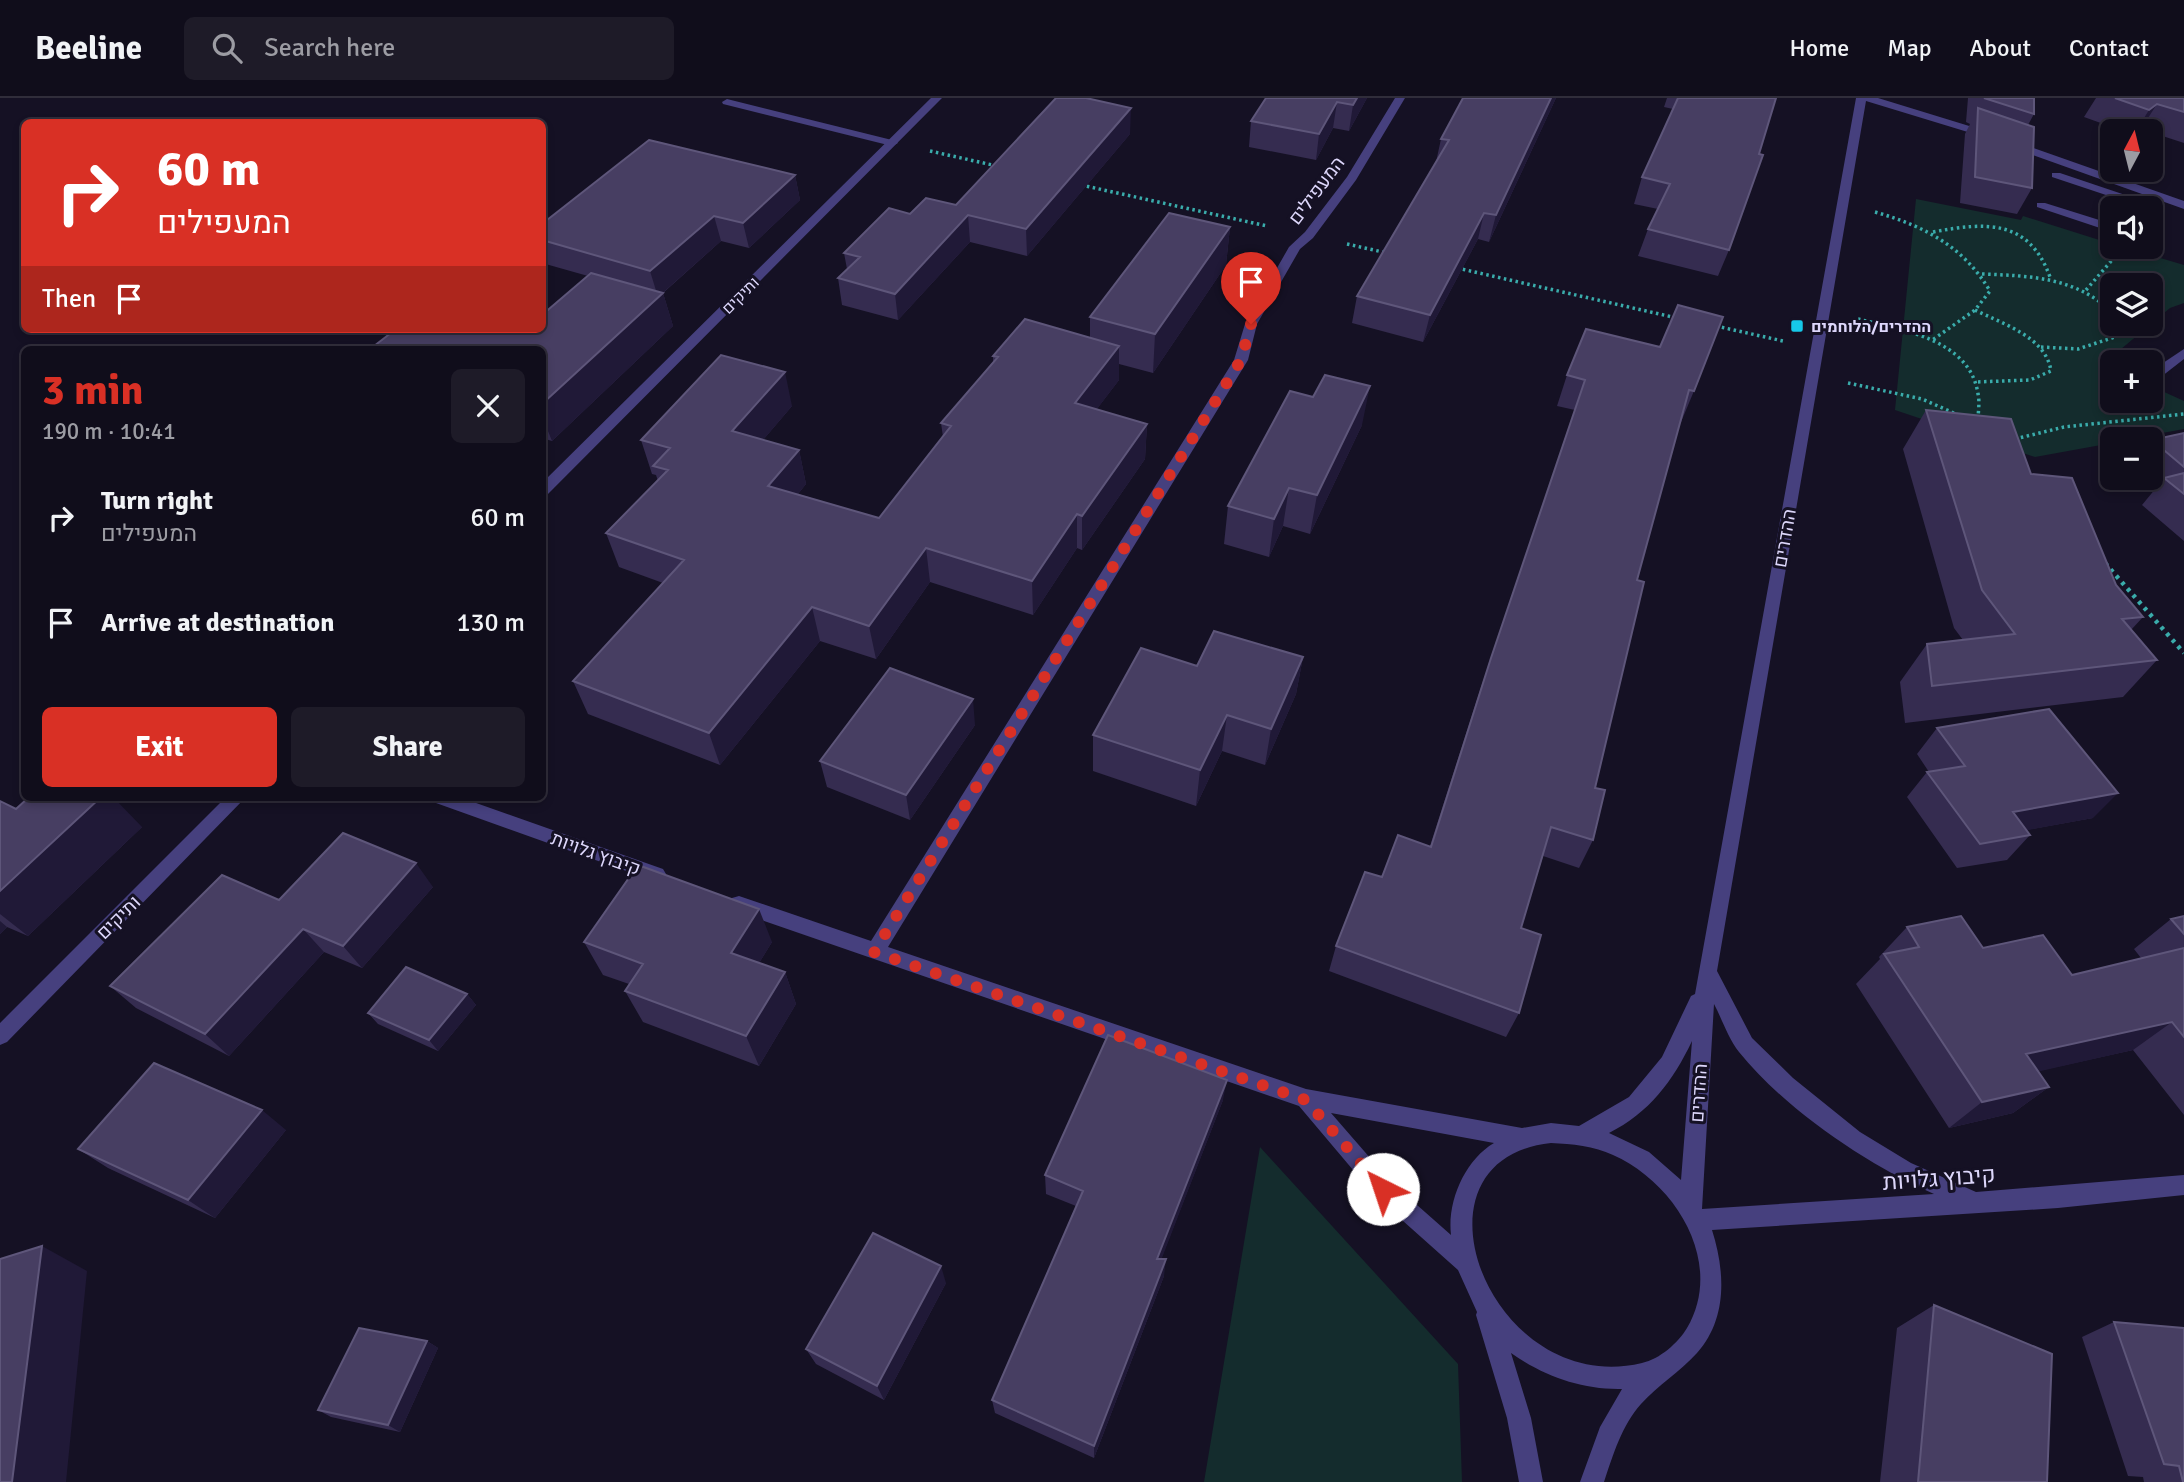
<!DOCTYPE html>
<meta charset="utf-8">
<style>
body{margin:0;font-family:Signika,Heebo,sans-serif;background:#1e1b28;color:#f1f3f6;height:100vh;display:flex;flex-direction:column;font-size:26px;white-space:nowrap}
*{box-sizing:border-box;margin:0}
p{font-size:23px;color:#9c9ca3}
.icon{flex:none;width:38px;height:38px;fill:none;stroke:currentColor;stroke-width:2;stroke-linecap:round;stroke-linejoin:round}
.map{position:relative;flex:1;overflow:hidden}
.panel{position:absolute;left:21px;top:248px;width:525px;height:455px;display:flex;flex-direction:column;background:#100d1b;border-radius:10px;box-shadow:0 4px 10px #0003,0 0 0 2px #302d3a}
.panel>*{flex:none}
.banner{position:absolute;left:21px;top:21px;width:525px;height:214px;border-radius:10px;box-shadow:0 4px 10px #0003,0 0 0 2px #302d3a;background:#d93025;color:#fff;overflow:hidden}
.needle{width:46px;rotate:7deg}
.buttons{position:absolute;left:2100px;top:21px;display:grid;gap:14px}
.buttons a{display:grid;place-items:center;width:63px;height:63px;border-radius:10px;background:#100d1b;box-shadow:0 4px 10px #0003,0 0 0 2px #302d3a;font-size:35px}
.pin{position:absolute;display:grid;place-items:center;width:60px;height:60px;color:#fff;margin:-72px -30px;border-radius:50% 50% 50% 0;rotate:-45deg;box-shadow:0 0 7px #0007}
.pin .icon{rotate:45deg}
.me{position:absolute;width:77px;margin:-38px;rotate:319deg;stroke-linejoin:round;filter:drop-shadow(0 0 5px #0008)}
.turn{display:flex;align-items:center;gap:24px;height:147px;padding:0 21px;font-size:32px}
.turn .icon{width:91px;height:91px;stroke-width:2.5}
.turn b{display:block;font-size:49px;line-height:60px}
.then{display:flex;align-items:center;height:66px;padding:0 21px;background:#0003;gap:14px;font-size:26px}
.round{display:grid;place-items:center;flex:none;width:74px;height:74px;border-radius:10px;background:#1e1b28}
.headline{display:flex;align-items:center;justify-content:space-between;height:119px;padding:0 21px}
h1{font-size:42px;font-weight:700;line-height:52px;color:#d93025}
.cta{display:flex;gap:14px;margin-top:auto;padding:14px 21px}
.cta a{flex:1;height:80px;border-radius:10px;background:#d93025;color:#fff;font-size:28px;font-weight:700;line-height:80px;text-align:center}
.cta a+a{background:#1e1b28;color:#f1f3f6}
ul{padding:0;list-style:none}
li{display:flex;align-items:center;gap:21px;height:105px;padding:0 21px}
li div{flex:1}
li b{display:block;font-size:26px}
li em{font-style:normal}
header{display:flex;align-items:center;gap:42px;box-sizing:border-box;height:98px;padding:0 35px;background:#100d1b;border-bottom:2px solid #302d3a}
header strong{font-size:33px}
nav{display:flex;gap:38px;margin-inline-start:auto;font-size:24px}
.search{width:490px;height:63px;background:#1e1b28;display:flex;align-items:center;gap:18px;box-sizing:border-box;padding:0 24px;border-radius:10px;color:#9c9ca3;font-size:26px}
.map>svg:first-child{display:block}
</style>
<header>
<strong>Beeline</strong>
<div class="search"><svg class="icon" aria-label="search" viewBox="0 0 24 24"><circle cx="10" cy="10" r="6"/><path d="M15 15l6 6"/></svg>Search here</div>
<nav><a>Home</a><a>Map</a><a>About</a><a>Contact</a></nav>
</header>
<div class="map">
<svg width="2184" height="1384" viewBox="0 0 2184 1384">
<rect width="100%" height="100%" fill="#151124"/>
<!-- green -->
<path fill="#142c2d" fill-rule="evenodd" d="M1916,101L2021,122L2023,118L2112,146V149H2123L2184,167V205L2170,210L2102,267L2112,272V303H2151V288L2184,303V331L2130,341H2112V345L2035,359L1895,312ZM2112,187H2151V226H2112Z
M1260,1049L1458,1266L1462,1384H1204Z"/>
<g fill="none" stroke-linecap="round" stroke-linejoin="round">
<!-- path-far1 -->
<path stroke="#3aacab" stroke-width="3.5" stroke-dasharray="2.5 3.5" stroke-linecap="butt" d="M930,53L997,68
M1081,87L1267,128
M1875,114C1924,128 1963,148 1990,193L1975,212L1931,243
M1933,134C1986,124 2029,121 2050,179
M1347,146L1387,155
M1457,170L1677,220
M1982,176C2031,178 2075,179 2112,214
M2086,192L2113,161
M2103,200L2112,204
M1975,212C2003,226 2046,239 2051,273L2030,282L1975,284
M1858,221C1902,232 1970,241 1978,296C1980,304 1978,314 1978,323
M2151,221L2166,227
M1716,228L1783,243
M2041,249L2078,251L2115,239L2120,226
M1848,285L1922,301L1963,319
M2015,341L2064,329L2184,316"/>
<!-- path -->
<path stroke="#3aacab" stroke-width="4.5" stroke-dasharray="3.5 5" stroke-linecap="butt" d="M2105,465L2184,555"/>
<!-- lane -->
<path fill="#46407e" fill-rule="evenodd" d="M727,1L896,43L898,45L892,48L723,6L722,4Z
M2052,75H2060L2161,109L2151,112L2052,79Z
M2037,105H2045L2112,126V134L2037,109Z
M2184,251V261L2157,282L2151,283V273Z"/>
<!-- street -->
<path fill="#46407e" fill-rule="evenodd" d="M931,0H942L547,397L542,399V385Z
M1395,0H1405L1356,82L1313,140L1300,151L1257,226L1248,262L888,849L1306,991L1522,1030L1551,1025L1579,1028L1629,999L1662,959L1691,898L1695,896L1856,0H1878L1979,31L2184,103V111L1971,35L1866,3L1717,873L1752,940L1793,980L1860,1034L1911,1065L1976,1094L2184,1077V1097L2058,1110L1712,1132C1725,1173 1728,1220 1697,1255C1680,1274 1658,1287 1641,1306C1622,1327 1613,1357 1604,1384H1580L1600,1329L1622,1291C1582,1292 1543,1278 1511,1255L1531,1320L1543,1384H1519L1507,1320L1476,1217L1477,1214L1458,1172L1375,1098L1299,1008L732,812L730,806L732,800L739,798L871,843L1234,262L1245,226L1289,149L1305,134L1347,79ZM1714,906C1722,921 1728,940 1739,954C1785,1011 1867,1067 1934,1096L1702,1111ZM1692,943L1681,1082L1649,1054L1609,1035C1649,1015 1673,983 1692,943ZM1331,1015L1494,1045C1465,1062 1447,1103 1451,1137L1391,1084ZM1551,1045C1572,1046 1594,1048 1613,1057C1676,1085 1725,1165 1687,1230C1678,1245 1660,1261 1642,1265C1490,1301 1398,1061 1551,1045Z
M225,700H245L7,944L0,947V925Z
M433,700H462L663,771L666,776L663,781L657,784L436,705Z"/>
</g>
<!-- wall -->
<path fill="#352c50" d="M1266,0H1367L1349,33L1333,30L1316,62L1249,49L1251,23Z
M1463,0H1556L1489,144L1478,141L1423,244L1352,225L1357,198L1436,64L1441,41Z
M1667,0H1776L1729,152L1718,178L1638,158L1648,131L1658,111L1634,106L1642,79L1673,11L1664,9Z
M1968,0H2034V16L2028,27L2032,90L2017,116L1960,105L1965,36L1970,26L1966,24Z
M2096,0H2184V45L2141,31L2138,33H2123L2084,19Z
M1130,36L1027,158L970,144L898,222L842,207L838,180L847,171L844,155L910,116L956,107Z
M795,77L800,102L749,150L721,143L663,195L673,228L552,343L542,340V231L588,178L542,165V126Z
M1230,129L1226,167L1153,275L1119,266V282L1096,312L1147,326L1145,361L1082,452L1077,450L1033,517L930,484L876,561L820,543L720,667L588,616L573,583L663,485L619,469L606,435L658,383L656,377L652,376L641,342L792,308L763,342L799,352L806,386L798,396L879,420L943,339L941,325L993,264V258L1090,240V219Z
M1586,231L1694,293L1681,324L1680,323L1637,482L1595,690L1593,742L1579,770L1543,758L1521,830L1519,915L1506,939L1329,873L1336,848L1382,779L1430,748L1481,589L1575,312L1557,308L1567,277Z
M1926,312L2031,376L2116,487L2143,519L2131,532L2157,562L2123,599L1905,625L1900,584L1927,546L1963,542L1954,530L1903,351Z
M1362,327L1310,436L1283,428L1269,459L1224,446L1228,408Z
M2184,335V443L2142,407L2156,390L2144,380H2151V344L2152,342Z
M1303,559L1296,596L1265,667L1222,653L1196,708L1093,673V637L1197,568Z
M975,627L910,722L827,689L820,663Z
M1937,630L2093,720L2026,732L2030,737L2007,762L1957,770L1907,699L1927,674H1929L1917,656Z
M0,703L16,711L142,729L28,838L7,829L0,836Z
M433,789L362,870L324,854L229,958L136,910L110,888L279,802Z
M2184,818V1017L2133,952L2038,973L2049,989L2013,1015L1949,1030L1856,886L1880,861L1879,859L1907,829L1983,850L2072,877L2141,860L2134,851L2171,821Z
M584,844H772L759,865L785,874L796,906L759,968L643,924L625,893L629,886L603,877Z
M467,896L476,907L438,953L378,926L368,915Z
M1223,1002L1161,1161L1164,1178L1094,1360L995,1315L992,1302L1076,1108L1046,1096L1045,1077Z
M286,1032L215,1120L108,1070L78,1051Z
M946,1185L884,1302L816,1266L806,1251Z
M1934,1207L2047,1384H1880L1897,1230Z
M2114,1224L2184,1230V1384H2144L2143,1379L2128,1378L2082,1239Z
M427,1243L438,1250L400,1334L331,1319L318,1312Z"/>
<!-- shaded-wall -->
<path fill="#201937" d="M1357,0H1367L1349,33L1353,7Z
M1551,0H1556L1489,144L1496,117Z
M1337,4L1333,30L1316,62L1319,36Z
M2157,6L2141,31L2138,33H2136L2149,12Z
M1131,10L1130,36L1027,158L1026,131Z
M795,77L800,102L749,150L743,125Z
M1484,115L1478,141L1423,244L1430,217Z
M968,117L970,144L898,222L895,196Z
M714,118L721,143L658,199L650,173Z
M1230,129L1226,167L1153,275L1155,236Z
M663,195L673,228L552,343L542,318V306Z
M1119,248V282L1075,340V305Z
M785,274L792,308L741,368L732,333Z
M1370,288L1362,327L1310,436L1317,397Z
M1147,326L1145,361L1082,452V418Z
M799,352L806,386L777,422L768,388Z
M1289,390L1283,428L1269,459L1274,421Z
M1077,416V450L1033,517L1032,483Z
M926,450L930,484L876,561L869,528Z
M812,509L820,543L720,667L709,635Z
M1303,559L1296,596L1265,667L1271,631Z
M973,601L975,627L910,722L906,697Z
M1227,617L1222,653L1196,708L1200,672Z
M2118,695L2093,720L1990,739L2013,714Z
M100,700H114L142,729L28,838L0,816V793Z
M416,765L433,789L362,870L343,848Z
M759,811L772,844L745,888L731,855Z
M0,823L7,829L0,836Z
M303,831L324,854L229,958L205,936Z
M785,874L796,906L759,968L746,938Z
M467,896L476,907L438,953L429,942Z
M2172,924L2133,952L1992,984L2026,956Z
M1227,982L1223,1002L1155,1178L1157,1161Z
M2049,989L2013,1015L1949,1030L1982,1004Z
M262,1012L286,1032L215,1120L188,1102Z
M42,1148L87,1173L66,1384H12Z
M1166,1161L1164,1178L1094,1360V1348Z
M941,1168L946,1185L884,1302L877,1288Z
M427,1243L438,1250L400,1334L388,1327Z"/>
<!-- building -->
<path fill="#473e62" stroke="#5e567a" stroke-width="2" d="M1056,0H1086L1131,10L1026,131L968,117L895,196L838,180L860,159L844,155L889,110L910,116L926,100L956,107Z
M1266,0H1357L1353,7L1337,4L1319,36L1251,23Z
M1463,0H1551L1496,117L1484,115L1430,217L1357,198L1449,42L1441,41Z
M1678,0H1776L1759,56L1763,57L1729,152L1648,131L1670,86L1642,79Z
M1984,0H2034V16Z
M2115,0H2184V14L2157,6L2149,12Z
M1978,10L2034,29L2032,90L1975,79Z
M649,42L795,77L743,125L714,118L650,173L542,142V126Z
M1169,115L1230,129L1155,236L1090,219Z
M591,175L663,195L542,306V252H369L396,231H542V217Z
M1678,207L1723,219L1694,293L1689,292L1637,482L1644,484L1595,690L1605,692L1593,742L1551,729L1521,830L1541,837L1519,915L1336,848L1365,774L1382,779L1398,737L1431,749L1491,560L1585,282L1567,277L1586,231L1660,249Z
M1025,221L1119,248L1075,305L1147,326L1082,418L1077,416L1032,483L926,450L869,528L812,509L709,635L573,583L684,462L606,435L668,372L653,368L670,350L641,342L721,257L785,274L732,333L799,352L768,388L879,420L951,328L941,325L998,259L993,258Z
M1325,277L1370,288L1317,397L1289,390L1274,421L1228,408L1290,293L1313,299Z
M1926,312L2011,321L2031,376L2072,380L2116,487L2143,519L2122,521L2157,562L1932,588L1927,546L2015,536L1982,492Z
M2184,335V369L2152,342Z
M2184,375V396L2164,380Z
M1214,533L1303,559L1271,631L1227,617L1200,672L1093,637L1141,550L1197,568Z
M890,570L973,601L906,697L820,663Z
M2049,611L2118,695L2013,714L2030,737L1980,746L1927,674L1965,668L1937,630Z
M28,700H100L0,793V703L16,711Z
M343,735L416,765L343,848L303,831L205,936L110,888L222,777L279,802Z
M638,767L759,811L731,855L785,874L746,938L625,893L643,866L584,844Z
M1961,818L1983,850L2043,837L2072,877L2184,850V939L2172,924L2026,956L2049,989L1982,1004L1884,856L1919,849L1907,829Z
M2184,818V836L2171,821Z
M406,869L467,896L429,942L368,915Z
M1108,937L1227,982L1157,1161H1166L1094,1348L992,1302L1083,1093L1045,1077Z
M154,965L262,1012L188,1102L78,1051Z
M873,1135L941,1168L877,1288L806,1251Z
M42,1148L12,1384H0V1161Z
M1934,1207L2052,1256L2047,1384H1918Z
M2114,1224L2184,1230V1384H2183L2179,1368L2164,1366Z
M359,1230L427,1243L388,1327L318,1312Z"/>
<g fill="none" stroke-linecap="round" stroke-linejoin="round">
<!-- route -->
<path stroke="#d93025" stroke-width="12" stroke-dasharray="0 21.6" d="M1251,226L1241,262L874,854L1306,1002L1383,1091"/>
</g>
<!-- markers -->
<rect fill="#16c8e9" stroke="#151124" stroke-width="2.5" x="1790" y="221" width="14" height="14" rx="3.5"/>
<g text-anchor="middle" stroke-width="6" stroke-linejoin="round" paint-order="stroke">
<!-- far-street labels -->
<g font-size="16" fill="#ddd7fb" stroke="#151124">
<text transform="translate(740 197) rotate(-45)" y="6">ותיקים</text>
</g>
<!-- far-poi labels -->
<g font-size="16" font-weight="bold" fill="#ddd7fb" stroke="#151124" text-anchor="start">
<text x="1811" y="234">ההדרים/הלוחמים</text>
</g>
<!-- street labels -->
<g font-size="19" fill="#ddd7fb" stroke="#151124">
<text transform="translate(1316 92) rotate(-53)" y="7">המעפילים</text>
<text transform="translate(1784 440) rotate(-80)" y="7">ההדרים</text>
<text transform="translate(596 755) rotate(20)" y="7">קיבוץ גלויות</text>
<text transform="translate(118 819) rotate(-45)" y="7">ותיקים</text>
<text transform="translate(1698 995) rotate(-86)" y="7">ההדרים</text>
</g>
<!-- near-street labels -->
<g font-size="23" fill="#ddd7fb" stroke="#151124">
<text transform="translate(1939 1080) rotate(-4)" y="8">קיבוץ גלויות</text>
</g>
</g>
</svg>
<div class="buttons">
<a><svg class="needle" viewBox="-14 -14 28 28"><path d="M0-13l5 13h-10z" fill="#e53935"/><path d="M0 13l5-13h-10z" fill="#9c9ca3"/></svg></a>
<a><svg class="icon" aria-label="sound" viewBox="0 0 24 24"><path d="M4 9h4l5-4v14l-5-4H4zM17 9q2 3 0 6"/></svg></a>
<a><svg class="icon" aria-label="layers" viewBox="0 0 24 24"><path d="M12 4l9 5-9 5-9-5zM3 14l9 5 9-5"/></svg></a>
<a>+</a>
<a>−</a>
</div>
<div class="pin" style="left:1251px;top:226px;background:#d93025"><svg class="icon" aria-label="arrive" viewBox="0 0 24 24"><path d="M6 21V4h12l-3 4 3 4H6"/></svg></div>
<svg class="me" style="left:1383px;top:1091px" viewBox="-20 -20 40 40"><circle r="19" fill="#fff"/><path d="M0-13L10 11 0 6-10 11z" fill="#d93025"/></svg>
<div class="banner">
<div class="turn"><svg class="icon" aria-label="right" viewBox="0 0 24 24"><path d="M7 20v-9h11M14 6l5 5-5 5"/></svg><div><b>60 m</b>המעפילים</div></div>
<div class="then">Then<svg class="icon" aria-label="arrive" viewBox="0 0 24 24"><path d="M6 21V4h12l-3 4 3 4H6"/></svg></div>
</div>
<section class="panel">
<div class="headline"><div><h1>3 min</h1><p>190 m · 10:41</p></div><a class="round"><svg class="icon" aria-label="close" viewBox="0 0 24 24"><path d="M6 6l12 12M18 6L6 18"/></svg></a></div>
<ul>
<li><svg class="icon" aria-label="right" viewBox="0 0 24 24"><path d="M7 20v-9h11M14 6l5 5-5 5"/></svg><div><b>Turn right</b><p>המעפילים</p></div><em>60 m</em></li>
<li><svg class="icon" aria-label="arrive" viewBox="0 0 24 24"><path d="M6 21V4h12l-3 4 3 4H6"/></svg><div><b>Arrive at destination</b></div><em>130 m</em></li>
</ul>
<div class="cta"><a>Exit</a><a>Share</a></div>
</section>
</div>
